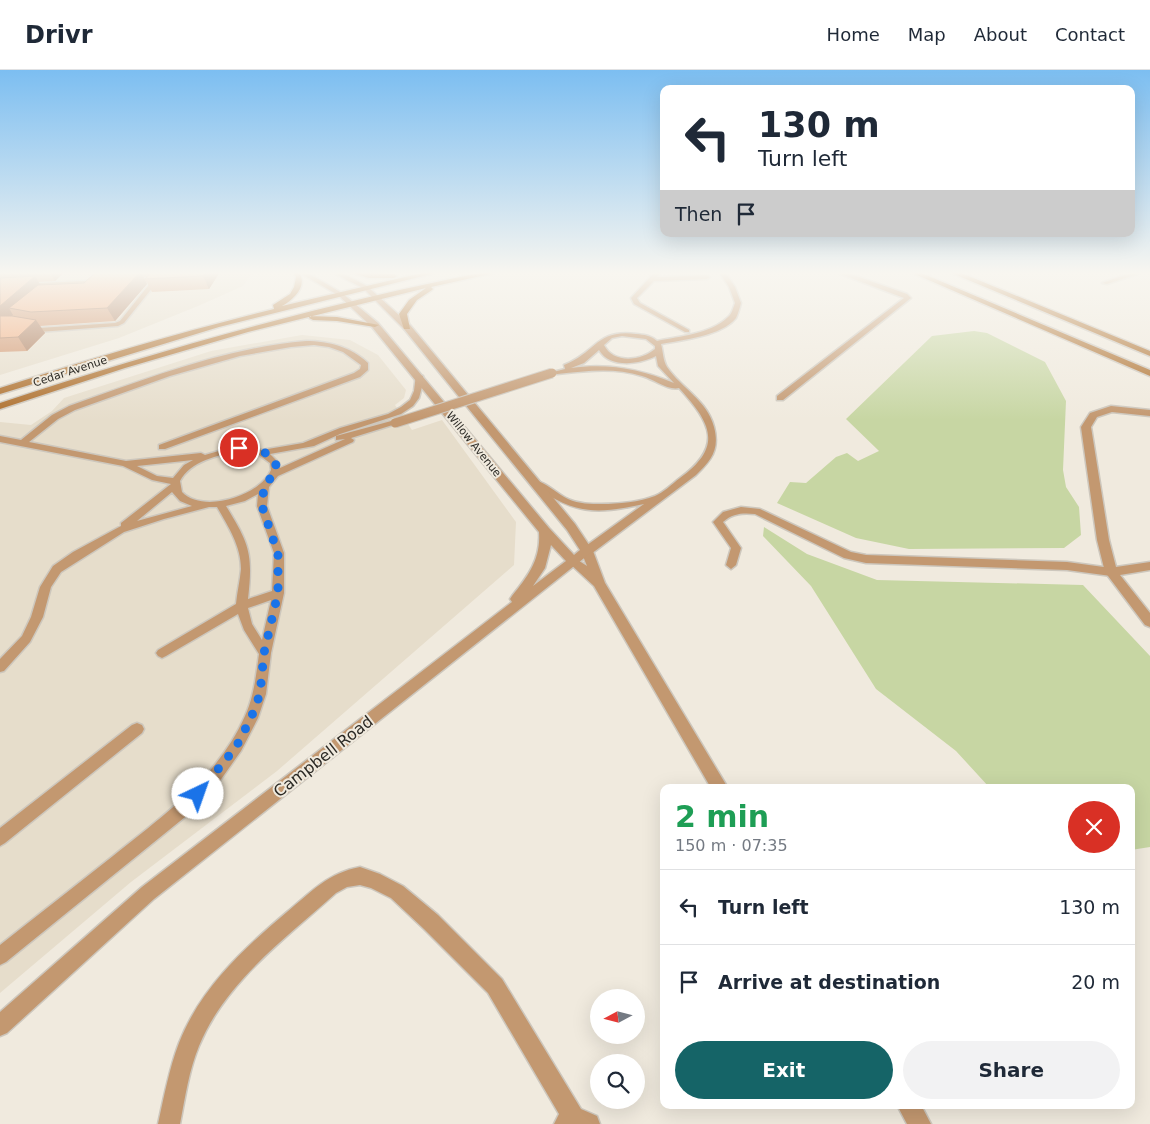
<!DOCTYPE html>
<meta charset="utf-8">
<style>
body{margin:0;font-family:"DejaVu Sans",sans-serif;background:#f2f2f3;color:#1f2937;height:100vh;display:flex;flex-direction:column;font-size:19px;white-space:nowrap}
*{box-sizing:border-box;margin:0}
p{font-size:16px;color:#747a83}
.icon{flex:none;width:28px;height:28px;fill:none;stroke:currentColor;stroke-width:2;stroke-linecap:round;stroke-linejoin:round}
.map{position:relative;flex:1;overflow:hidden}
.details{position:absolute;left:660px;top:714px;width:475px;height:325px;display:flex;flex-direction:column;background:#fff;border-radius:10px;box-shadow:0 5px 20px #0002}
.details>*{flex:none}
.top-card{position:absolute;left:660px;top:15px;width:475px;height:152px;border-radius:10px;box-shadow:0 5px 20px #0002;background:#fff;color:#1f2937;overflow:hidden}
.needle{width:32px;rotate:263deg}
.controls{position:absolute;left:590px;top:919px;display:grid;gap:10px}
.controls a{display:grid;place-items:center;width:55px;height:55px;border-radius:50%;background:#fff;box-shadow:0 5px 20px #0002;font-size:25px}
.pin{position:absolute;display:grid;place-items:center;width:42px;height:42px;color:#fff;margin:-21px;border:2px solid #fff;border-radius:50%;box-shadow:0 1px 5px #0007}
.me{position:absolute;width:55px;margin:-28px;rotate:42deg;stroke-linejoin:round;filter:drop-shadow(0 0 4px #0008)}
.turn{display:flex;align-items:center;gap:18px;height:105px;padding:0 15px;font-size:22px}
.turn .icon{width:65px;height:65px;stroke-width:2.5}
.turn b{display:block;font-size:35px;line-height:42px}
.then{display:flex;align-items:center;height:48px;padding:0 15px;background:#0003;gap:10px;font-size:19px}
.round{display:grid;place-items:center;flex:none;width:52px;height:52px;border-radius:26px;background:#f2f2f3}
.headline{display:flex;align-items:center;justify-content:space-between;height:85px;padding:0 15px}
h1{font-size:30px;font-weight:800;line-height:38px;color:#1e9e55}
.action{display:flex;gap:10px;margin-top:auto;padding:10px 15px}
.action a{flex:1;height:58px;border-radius:30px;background:#156467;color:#fff;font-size:20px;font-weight:800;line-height:58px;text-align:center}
.action a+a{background:#f2f2f3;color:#1f2937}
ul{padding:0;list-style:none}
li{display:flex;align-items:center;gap:15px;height:75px;padding:0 15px;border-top:1px solid #e0e1e3}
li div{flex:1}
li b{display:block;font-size:19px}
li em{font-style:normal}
header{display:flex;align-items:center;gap:30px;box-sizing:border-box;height:70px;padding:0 25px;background:#fff;border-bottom:1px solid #e0e1e3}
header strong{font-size:24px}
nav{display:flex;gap:28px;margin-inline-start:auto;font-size:18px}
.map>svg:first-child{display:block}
</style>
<header>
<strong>Drivr</strong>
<nav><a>Home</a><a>Map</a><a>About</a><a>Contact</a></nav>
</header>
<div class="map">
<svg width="1150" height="1054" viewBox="0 0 1150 1054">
<rect width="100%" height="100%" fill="#f0eade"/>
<!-- built -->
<path fill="#e6ddcb" d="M0,202H253L243,216L198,236L119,268L0,305Z
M302,265L350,270L378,285L406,320L404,328L395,335L412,360L442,350L516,452L514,495L277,701L131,812L0,923V352L31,355L52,341L64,328L211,281Z"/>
<!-- green -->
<path fill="#c7d6a3" d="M974,261L987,263L1045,292L1066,331L1063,400L1066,417L1079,437L1081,465L1064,478L909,479L856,468L777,433L790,412L806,413L836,387L847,383L858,391L879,381L846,349L932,266Z
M764,457L807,484L877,510L1083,515L1150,586V777L1131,780V718L989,717L956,681L876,619L811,516L763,466Z"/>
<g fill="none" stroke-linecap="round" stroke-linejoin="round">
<!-- service casing -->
<g stroke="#cdc7bd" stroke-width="3">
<path id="service" d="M655,202H662L657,207L707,205L710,207L707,209L654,211L637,228L640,233L689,260V262H685L634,234L631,228Z
M719,202H725L735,217L741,233C740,237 738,244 736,248C722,266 682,270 661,274C663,281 663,291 667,297C682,319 707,330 714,357C720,380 711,390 696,405L591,484H583L582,481L583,478L644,434C594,445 575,444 532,415V411C543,409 558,425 568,429C579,434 591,434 602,434C618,434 640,432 655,426C663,423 672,414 680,408C724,376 711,353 679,318C669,321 653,309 642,306C614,297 586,301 557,304L553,302L565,299L564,295C597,282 596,259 636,264C645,265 650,265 657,271C680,266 711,264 728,247C732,244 733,238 735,233L729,217ZM622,266L646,269L655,276V279C641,291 613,294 604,275L612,268ZM599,280C610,299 640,294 656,286L658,296L674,313C640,299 608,293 571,298L584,293Z
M835,202H845L907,224L911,228L783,330H777V326L904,228Z
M156,208L159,210L158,211L124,253L118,256L39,262L21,258L0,259V255L21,254L39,258L115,253L120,251L151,212H129L126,210L127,209Z
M103,210V212L101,213L0,219V215Z
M306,271C329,271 351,277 368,293V300L360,307L165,379H159V375L354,303L360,299L361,295L343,282L329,277L314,275L291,277L240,286L170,306L75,340L58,349L29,372L126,391L201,383L205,385L239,375L262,380L303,373L340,358L388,344L401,337L410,330L414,321L416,304L423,306L422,317L419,328L413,336L401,344L340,364L314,376L270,384L279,393L280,398L345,369L336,370V366L395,350L399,353L351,368L354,370L353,372L278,406L269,417L267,436L284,483V523L271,583L266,624L258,648L241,681L217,715L190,743L6,892L0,895V875C38,845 76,815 113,786C164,745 218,707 245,646C254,626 256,606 259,584L244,560L238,544L166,586L162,588L158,586L156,583L158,580L236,534C237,522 240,511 241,499C241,476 228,456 217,437H209L164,449L124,462L61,502L51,517L43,547L30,572L4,601L0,602V589L22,566L31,547L40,517L53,496L73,482L121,456V453L171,414L152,410L123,396L0,372V366L21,370L52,345L69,336C146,309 224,278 306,271ZM239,381L259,385L270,393L271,400C260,426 203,444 182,422L180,411C190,391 219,385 239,381ZM193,390L184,395L173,408L157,406L137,396ZM172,422L180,431L192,436L137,451ZM258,424L257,436L274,483L272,521L248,529C253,484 250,475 226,436L245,431ZM271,530L262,570L252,554L248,538Z
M741,437L760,439L851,482L866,485L1067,492L1111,498L1116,502L1111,506L1067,500L866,493L844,488L755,444C743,443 733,443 723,452L741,478L736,495L731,499L726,495L731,478L713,452L723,442Z
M137,653L142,655L144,659L142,663L5,773L0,776V758L132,655Z"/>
</g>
<!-- minor casing -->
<g stroke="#cdc7bd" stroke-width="3">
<path id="minor" d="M1133,202H1144L1107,214L1102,213Z
M1111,336L1150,340V346L1112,342L1097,347L1091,357L1109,470L1116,497L1150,492V500L1120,505L1150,543V557L1145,555L1105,502L1097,470L1081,357L1090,343Z
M587,477L593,481L605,513L728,718H711L594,516L567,491L573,487L587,496L581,481Z
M360,797L380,804L403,816L438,845L502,909L581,1039L597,1046L600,1054H554L559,1044L488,923L424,859L391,828L371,818L360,815L347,817L336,823C286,868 225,912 199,976C189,1000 185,1028 180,1054H158C164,1027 169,999 179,973C200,919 243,879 287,842C311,822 328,803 360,797Z
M897,1035H921L931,1054H907Z"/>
</g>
<!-- tertiary casing -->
<g stroke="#cdc7bd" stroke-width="3">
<path id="tertiary" d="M298,202H306L342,223L378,253L549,458L574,485L580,480L567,460L404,259L363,218L331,202H340L367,216L410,255L575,454L593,481L154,829L7,963L0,966V942L142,817L512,532L510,529L512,526C528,506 541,489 539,462L372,257L338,225ZM551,475L566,491L533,516L545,498Z"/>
</g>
<!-- secondary casing -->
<g stroke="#cdc7bd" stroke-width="3">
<path id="secondary" d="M293,202H299C308,216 294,229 282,236L426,202H439L219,257L0,324V318C90,289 181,262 274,239L273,235L290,224L294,217L296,207Z
M349,202L394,204L397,206L394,208H369Z
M484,202H499L431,217L433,219L432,220L417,230L407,244L410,259H404L399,244L409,230L426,218L248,262L125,298L0,339V333C159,280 320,235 484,202Z
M910,202H919L1150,300V306Z
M949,202H959L1150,281V286Z
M310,246L337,247L379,255L375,257L337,251L313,250L309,248Z"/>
</g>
<!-- service -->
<use href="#service" fill="#c39870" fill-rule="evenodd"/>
<!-- minor -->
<use href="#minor" fill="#c39870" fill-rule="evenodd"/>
<!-- tertiary -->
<use href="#tertiary" fill="#c39870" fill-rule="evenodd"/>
<!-- secondary -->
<use href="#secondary" fill="#ad6e2b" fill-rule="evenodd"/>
<!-- service-bridge casing -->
<g stroke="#cdc7bd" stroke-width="11" stroke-linecap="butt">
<path id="service-bridge" d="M395,353L552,303"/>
</g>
<!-- service-bridge -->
<use href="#service-bridge" stroke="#c39870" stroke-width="9"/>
</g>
<!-- wall -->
<path fill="#d09168" d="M0,202H64L55,211L38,212L40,215L84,213L106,202H220L209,219L152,222L145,209L147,207H144L147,214L115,251L40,256L45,263L27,281L0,282Z"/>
<!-- shaded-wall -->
<path fill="#a97655" d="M50,202H64L55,211Z
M140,202H141L147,214L115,251L107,238Z
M206,202H220L209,219L203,206Z
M35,206L43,219L9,238L13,245L4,253L0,254V236Z
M36,250L45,263L27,281L18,267Z"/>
<!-- building -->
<path fill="#f2a979" stroke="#a97655" d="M111,202H140L107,238L31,242L9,238L38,215L84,213L95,203Z
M151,202H206L203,206L145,209Z
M35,206L0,236V208Z
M0,246H12L36,250L18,267L0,268Z"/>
<!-- sky -->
<linearGradient id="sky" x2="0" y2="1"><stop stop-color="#7cbef1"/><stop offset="0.58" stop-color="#f8f6f0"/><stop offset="1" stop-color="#f8f6f0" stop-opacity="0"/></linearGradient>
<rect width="1150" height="350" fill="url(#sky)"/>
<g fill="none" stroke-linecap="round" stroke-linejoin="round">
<!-- route -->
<path stroke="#1a73e8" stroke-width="9" stroke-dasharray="0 16.2" d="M198,724L236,677L251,648L260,624L264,583L278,523V484L262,436L264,416L274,404L276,395L272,388L264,382L239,378"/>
</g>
<g text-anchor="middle" stroke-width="4" stroke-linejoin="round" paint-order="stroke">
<!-- far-street labels -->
<g font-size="11" fill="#2c2a25" stroke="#f0eade">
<text transform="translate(70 301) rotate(-18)" y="4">Cedar Avenue</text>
<text transform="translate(474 374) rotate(51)" y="4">Willow Avenue</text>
</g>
<!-- near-street labels -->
<g font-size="16" fill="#2c2a25" stroke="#f0eade">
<text transform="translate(323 686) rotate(-38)" y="6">Campbell Road</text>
</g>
</g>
</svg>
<div class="controls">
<a><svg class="needle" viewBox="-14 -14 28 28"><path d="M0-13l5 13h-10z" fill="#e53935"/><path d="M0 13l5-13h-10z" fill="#747a83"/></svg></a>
<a><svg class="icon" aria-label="search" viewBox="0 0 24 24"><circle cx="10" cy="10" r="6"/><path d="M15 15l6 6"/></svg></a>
</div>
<div class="pin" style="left:239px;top:378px;background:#d93025"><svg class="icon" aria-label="arrive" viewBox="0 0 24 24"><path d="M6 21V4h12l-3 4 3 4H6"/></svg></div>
<svg class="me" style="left:198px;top:724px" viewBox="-20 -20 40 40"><circle r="19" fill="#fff"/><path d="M0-13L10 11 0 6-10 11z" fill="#1a73e8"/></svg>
<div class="top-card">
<div class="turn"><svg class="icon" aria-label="left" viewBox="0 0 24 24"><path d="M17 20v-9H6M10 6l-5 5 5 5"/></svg><div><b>130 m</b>Turn left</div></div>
<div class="then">Then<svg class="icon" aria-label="arrive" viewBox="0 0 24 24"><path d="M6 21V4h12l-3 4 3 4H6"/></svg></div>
</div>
<section class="details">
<div class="headline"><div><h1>2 min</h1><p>150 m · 07:35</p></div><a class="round" style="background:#d93025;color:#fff"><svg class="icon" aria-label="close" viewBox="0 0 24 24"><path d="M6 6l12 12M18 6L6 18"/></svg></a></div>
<ul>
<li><svg class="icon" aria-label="left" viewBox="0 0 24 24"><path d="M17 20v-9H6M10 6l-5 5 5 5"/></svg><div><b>Turn left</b></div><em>130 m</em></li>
<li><svg class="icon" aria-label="arrive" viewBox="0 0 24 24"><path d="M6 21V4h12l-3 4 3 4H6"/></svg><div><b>Arrive at destination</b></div><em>20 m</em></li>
</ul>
<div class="action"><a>Exit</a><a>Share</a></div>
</section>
</div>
